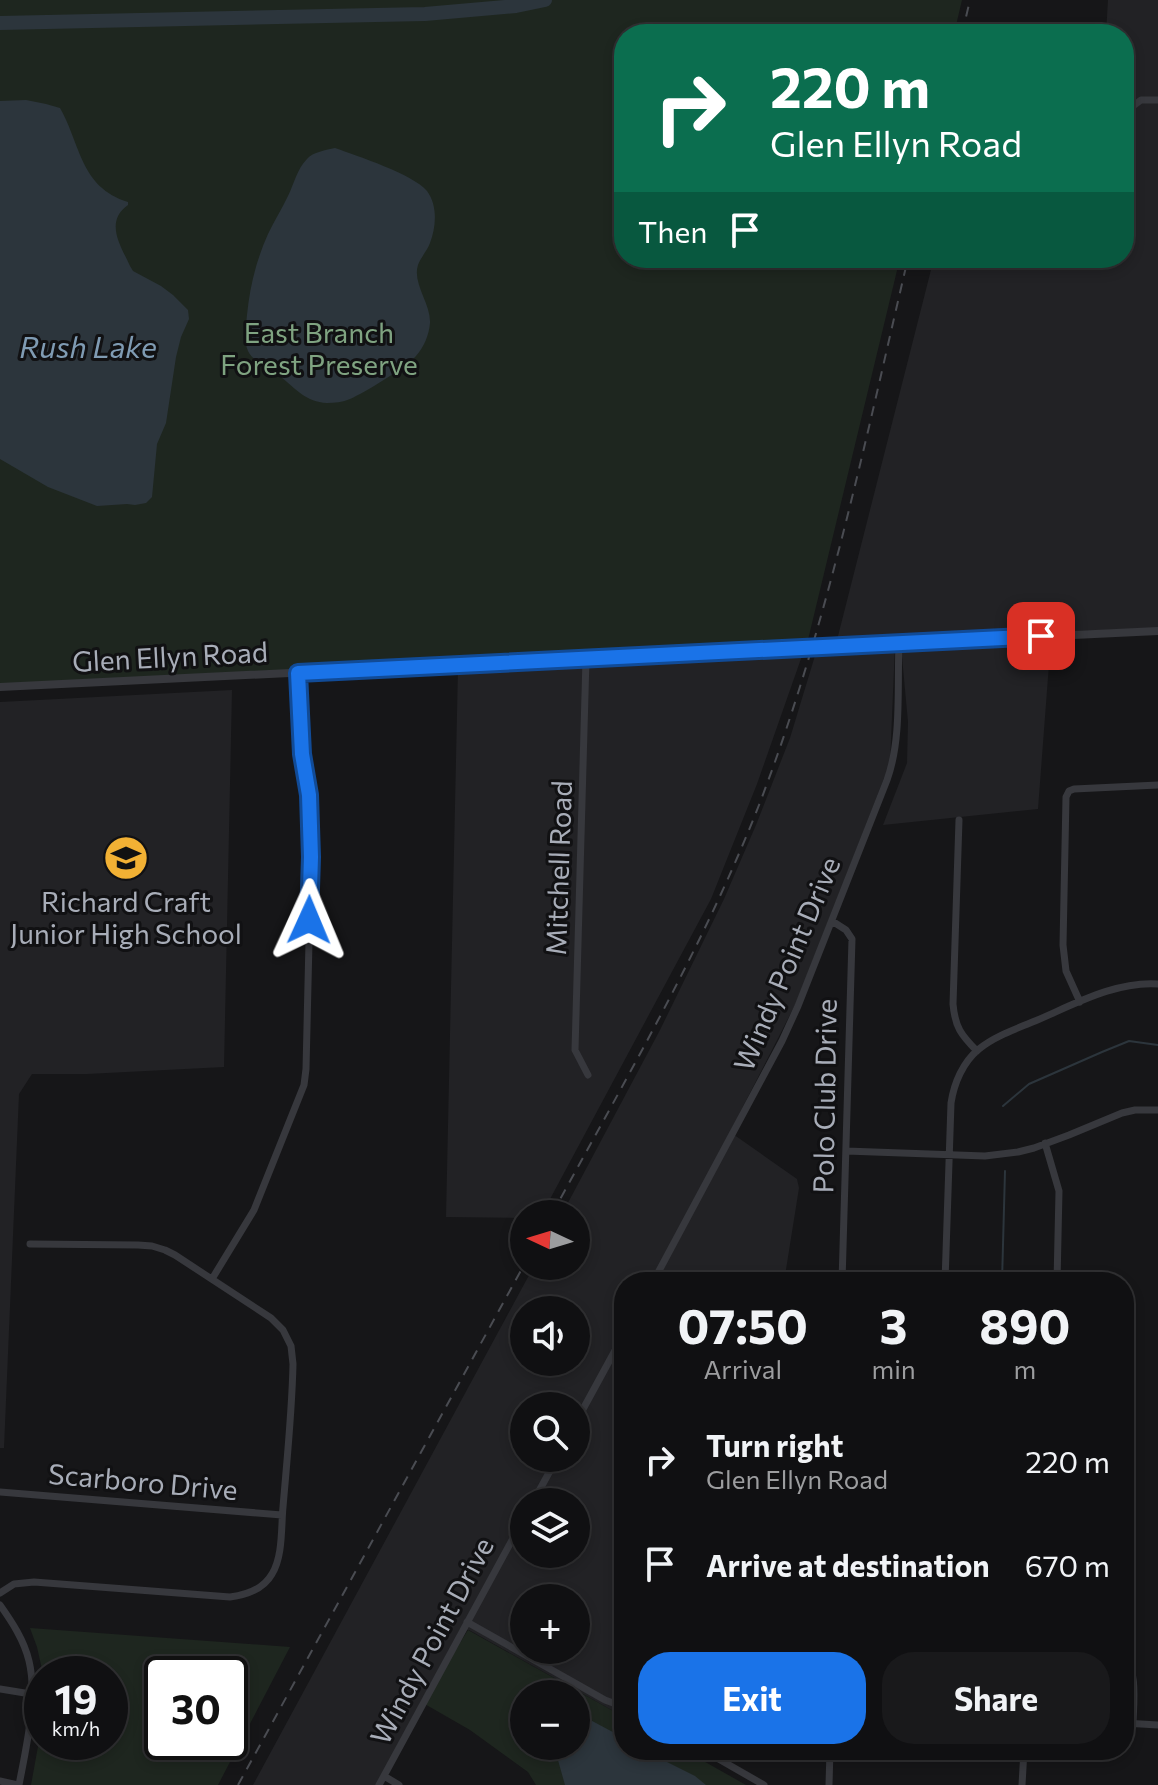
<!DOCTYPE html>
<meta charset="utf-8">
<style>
body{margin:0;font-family:Commissioner,sans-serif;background:#19191b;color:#f1f3f6;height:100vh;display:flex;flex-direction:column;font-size:30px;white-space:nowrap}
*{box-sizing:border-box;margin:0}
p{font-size:26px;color:#9c9d9f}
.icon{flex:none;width:44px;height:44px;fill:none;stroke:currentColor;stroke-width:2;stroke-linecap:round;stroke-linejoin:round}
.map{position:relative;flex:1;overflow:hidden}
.details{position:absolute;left:614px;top:1272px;width:520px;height:488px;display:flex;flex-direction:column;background:#101012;border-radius:32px;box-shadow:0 4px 12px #0003,0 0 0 2px #303032}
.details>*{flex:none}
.guide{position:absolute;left:614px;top:24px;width:520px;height:244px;border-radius:32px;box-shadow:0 4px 12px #0003,0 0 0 2px #303032;background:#0b6e4f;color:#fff;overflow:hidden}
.needle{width:52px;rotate:274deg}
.buttons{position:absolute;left:510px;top:1200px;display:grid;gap:16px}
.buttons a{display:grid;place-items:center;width:80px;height:80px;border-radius:50%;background:#101012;box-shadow:0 4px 12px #0003,0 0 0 2px #303032;font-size:40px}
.speed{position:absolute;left:24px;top:1656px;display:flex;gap:16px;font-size:40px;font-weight:700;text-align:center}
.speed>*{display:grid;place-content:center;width:104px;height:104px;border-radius:50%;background:#101012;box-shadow:0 4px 12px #0003,0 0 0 2px #303032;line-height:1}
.speed small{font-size:20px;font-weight:400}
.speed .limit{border:4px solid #111;border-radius:12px;background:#fff;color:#111}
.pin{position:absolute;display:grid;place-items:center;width:68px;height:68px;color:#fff;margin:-34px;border-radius:16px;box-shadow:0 4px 12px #0006}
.me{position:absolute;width:88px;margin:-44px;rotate:1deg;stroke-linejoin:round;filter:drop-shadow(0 0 6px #0008)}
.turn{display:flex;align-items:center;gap:28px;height:168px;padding:0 24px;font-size:36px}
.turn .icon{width:104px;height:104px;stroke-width:2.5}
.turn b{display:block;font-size:56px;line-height:68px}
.then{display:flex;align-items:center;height:76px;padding:0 24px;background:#0003;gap:16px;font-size:30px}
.eta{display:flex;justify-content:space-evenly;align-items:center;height:136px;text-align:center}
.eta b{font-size:48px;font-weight:700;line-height:56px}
.cta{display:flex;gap:16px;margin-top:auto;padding:16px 24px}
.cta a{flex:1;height:92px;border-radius:32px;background:#1a73e8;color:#fff;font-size:32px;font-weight:700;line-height:92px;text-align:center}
.cta a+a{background:#19191b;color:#f1f3f6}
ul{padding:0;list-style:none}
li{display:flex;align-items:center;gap:24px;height:104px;padding:0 24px}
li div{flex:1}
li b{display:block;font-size:30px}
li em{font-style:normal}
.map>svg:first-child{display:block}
</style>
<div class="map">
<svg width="1158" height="1785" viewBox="0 0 1158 1785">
<rect width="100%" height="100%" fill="#161618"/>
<!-- built -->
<path fill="#222225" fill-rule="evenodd" d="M1108,0H1158V628L837,640L934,258H1124V34H1106Z
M1051,638L1038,809L883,825L907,763L908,722L901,646Z
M895,646L890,763L796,1003L730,1132L797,1179L799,1188L784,1282H624V1717L469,1630L460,1629L376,1785H253L534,1266H576V1214H562L660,1030L724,899L756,825L790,738L817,649ZM524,1310H576V1362H524ZM524,1406H576V1458H524ZM524,1502H576V1554H524ZM524,1598H576V1650H524Z
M803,653L757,784L711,899L542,1214H524V1218L446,1217L458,668Z
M232,690L224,1067L87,1074H32L19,1094L4,1448H0V702Z"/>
<!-- green -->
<path fill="#1e261f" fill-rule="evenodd" d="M0,0H962L954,34H624V258H900L807,644L0,684Z
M30,1628L290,1647L218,1785H31L39,1741L42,1707V1742H110V1674H43L37,1647ZM162,1674H230V1742H162Z
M468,1630L624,1717V1750H684L746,1785H536L528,1772L470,1730L423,1703ZM524,1694H576V1746H524Z"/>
<!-- water -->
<path fill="#2c353c" d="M26,100L46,104L60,108C81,145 80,187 128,202V205C104,222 121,246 130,266L133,271L161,286L173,295L188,310L189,319L181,337L176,357L166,423L157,444L152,497L146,503L135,505L127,504L97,506L48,487L0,459V101Z
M335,148C357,156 413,174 427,191C438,206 436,227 430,243C427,251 421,257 418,265C412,283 431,304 430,323C429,335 424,347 416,356C408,366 364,393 350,399C343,402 334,403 327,403C306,402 296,389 281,377C271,369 253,362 248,351C243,340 246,327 247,315C250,286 256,261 268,234C274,221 282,209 288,196C294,184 297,169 307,159C313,152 326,150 335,148Z
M579,1714L624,1738V1750H643L695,1776L706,1785H565L554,1746H576V1715Z"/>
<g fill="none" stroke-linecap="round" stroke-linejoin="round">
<!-- stream -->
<path stroke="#2c353c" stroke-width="2" d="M1003,1106L1029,1084L1102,1052L1129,1041L1158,1045
M1002,1282L1005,1171"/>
<!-- river -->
<path stroke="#2c353c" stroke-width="14" d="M0,23L425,14L516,6L545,0"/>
<!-- minor -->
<path stroke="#37383d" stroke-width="7" d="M1129,109L1141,100H1158
M586,659L575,1050L588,1075
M959,820L953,1004C955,1027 961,1035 977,1051
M832,921L846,930L852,939L842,1282
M1080,1002L1066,971L1063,945L1066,797L1069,791L1074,789L1158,785
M1045,1143L1059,1191L1057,1282
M846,1151L985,1156L1018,1152L1034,1148L1069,1135L1122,1113L1135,1110H1158
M212,1279L254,1210L304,1085L306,1069L311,857L309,795L302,754L298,673
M653,1282L782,1041L798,1006L887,780C902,739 897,686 899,643
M945,1282L951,1103C954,1083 963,1062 979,1049C995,1036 1016,1029 1035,1021C1073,1005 1115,981 1158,984
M576,1422L624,1334
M0,1492L282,1515
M533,1502L557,1458
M0,1593L14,1584L34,1582L230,1597C246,1595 263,1590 272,1574C283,1556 281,1528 283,1507C287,1459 292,1412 293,1364L291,1346L283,1330L271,1318L175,1255L165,1250L152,1246L138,1245L30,1244
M0,1605C12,1622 24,1640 29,1661C38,1698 26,1748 19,1785
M467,1622L605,1700L624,1707
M1124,1650C1137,1674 1134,1697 1133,1723
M0,1689L31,1694
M1124,1723L1158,1725
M703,1750L764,1785
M384,1776L399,1785
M0,1781L18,1785
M379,1785L524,1518
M829,1785L830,1750
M1022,1785L1024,1750"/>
<!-- tertiary -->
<path stroke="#37383d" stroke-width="8" d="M0,687L1158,631"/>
<!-- rail -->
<path stroke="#4a4c52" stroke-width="2" stroke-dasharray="10 8" stroke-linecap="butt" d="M962,34L970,0
M552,1214C625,1080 703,948 759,805C827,628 865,442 908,258
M238,1785L524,1265"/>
</g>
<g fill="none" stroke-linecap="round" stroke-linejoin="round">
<!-- route casing -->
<g stroke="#114b97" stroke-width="20">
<path id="route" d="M309,920L311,857L309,795L302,754L298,673L1041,636"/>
</g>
<!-- route -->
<use href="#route" stroke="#1a73e8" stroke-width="14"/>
</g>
<!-- icons -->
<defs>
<g id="school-disc" transform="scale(2.3)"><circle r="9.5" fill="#f2b134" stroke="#111113"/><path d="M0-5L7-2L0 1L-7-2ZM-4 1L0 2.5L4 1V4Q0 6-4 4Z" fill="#111"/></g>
</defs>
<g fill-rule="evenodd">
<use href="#school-disc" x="126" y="858"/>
</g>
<g text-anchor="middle" stroke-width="6" stroke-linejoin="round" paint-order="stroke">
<!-- park labels -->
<g font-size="28" fill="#7fa381" stroke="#111113">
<text x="319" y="343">East Branch<tspan x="319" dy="32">Forest Preserve</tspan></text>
</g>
<!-- street labels -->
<g font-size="28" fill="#a8adb8" stroke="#111113">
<text transform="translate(170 657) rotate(-3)" y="10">Glen Ellyn Road</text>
<text transform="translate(559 868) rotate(-88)" y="10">Mitchell Road</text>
<text transform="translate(787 964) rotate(-67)" y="10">Windy Point Drive</text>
<text transform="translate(825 1096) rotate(-89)" y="10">Polo Club Drive</text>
<text transform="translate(143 1482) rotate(5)" y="10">Scarboro Drive</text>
<text transform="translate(432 1641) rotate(-62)" y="10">Windy Point Drive</text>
</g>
<!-- poi labels -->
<g font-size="28" fill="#a8adb8" stroke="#111113">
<text x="126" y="912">Richard Craft<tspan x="126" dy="32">Junior High School</tspan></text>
</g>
<!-- water labels -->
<g font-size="30" font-style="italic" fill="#7f9bb3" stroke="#111113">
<text x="88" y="358">Rush Lake</text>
</g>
</g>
</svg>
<div class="buttons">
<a><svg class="needle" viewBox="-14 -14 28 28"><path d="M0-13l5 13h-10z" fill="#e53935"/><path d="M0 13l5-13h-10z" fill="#9c9d9f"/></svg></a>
<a><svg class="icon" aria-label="sound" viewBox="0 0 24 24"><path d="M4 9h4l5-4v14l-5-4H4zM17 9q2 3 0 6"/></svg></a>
<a><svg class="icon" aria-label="search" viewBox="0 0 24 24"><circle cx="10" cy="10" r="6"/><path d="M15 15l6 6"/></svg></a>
<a><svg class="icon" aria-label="layers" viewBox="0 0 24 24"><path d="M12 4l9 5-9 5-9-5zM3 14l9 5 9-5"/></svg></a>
<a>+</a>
<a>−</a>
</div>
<div class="speed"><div>19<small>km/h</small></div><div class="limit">30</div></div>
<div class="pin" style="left:1041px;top:636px;background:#d93025"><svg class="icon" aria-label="arrive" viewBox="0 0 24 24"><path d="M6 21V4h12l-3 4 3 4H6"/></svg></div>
<svg class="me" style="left:309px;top:920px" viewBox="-20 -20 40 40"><path d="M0-17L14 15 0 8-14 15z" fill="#1a73e8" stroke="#fff" stroke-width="4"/></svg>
<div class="guide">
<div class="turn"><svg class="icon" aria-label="right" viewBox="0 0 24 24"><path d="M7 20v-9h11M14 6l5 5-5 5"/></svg><div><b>220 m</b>Glen Ellyn Road</div></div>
<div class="then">Then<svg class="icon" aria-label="arrive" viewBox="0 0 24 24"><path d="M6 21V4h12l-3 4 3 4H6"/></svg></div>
</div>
<section class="details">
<div class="eta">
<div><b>07:50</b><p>Arrival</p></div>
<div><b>3</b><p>min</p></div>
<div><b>890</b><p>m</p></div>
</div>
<ul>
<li><svg class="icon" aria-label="right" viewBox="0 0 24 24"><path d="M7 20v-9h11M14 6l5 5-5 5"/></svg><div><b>Turn right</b><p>Glen Ellyn Road</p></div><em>220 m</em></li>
<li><svg class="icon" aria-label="arrive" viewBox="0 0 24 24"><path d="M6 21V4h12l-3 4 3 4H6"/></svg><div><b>Arrive at destination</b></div><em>670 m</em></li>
</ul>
<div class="cta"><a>Exit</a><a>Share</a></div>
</section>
</div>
